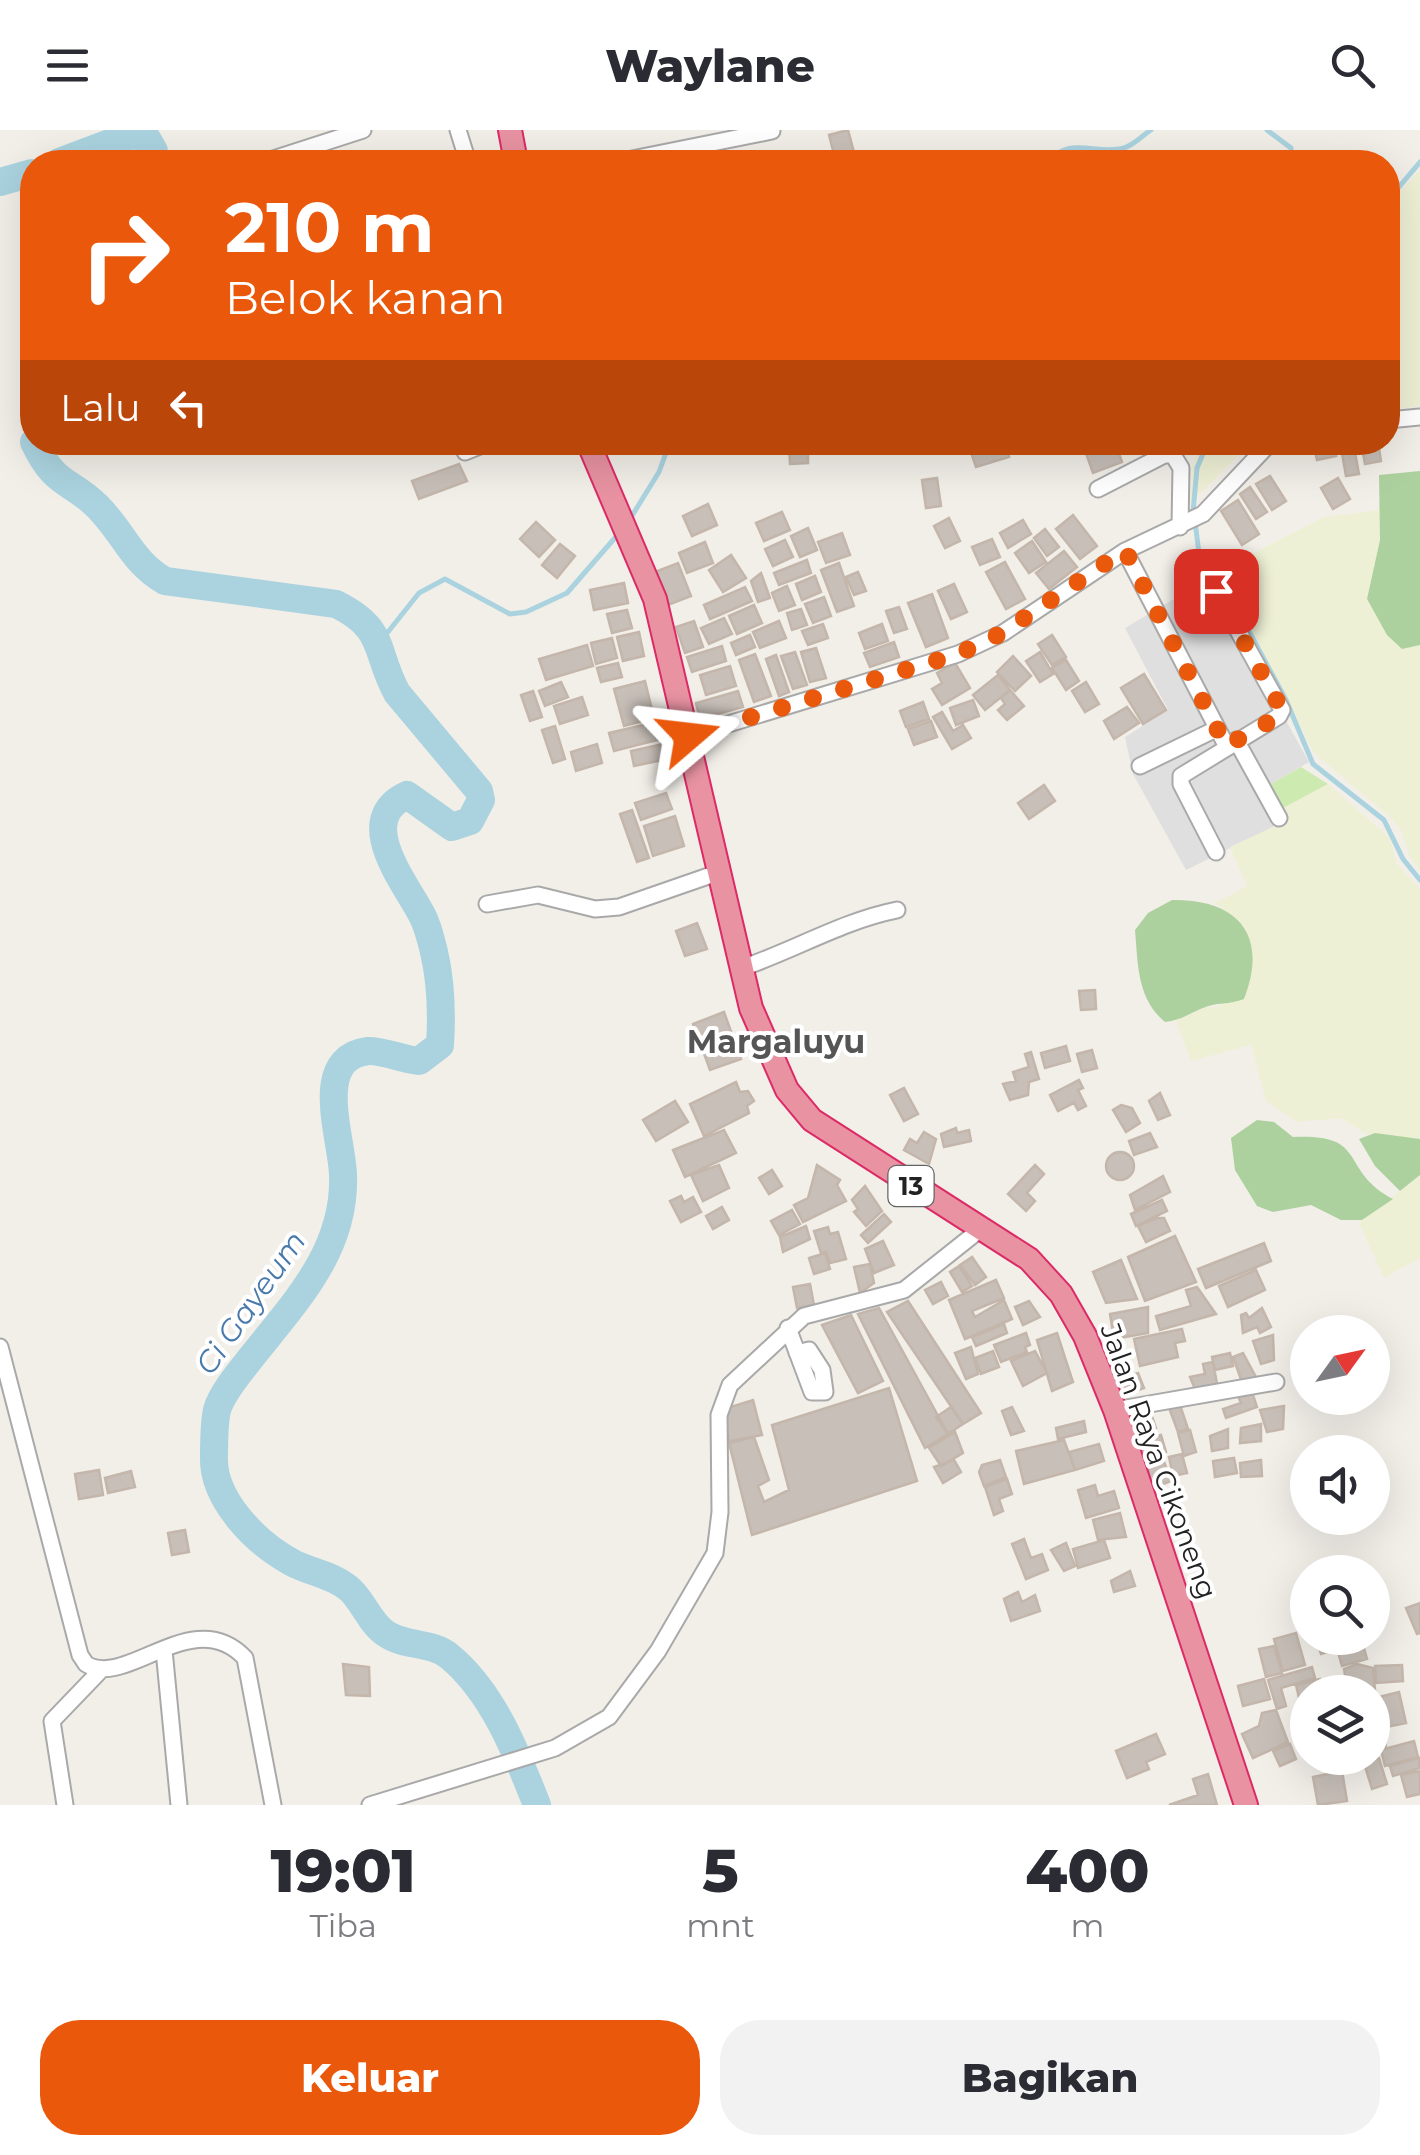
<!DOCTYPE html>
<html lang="id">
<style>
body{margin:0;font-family:Montserrat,sans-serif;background:#f2f2f3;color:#2b2b33;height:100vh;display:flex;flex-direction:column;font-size:38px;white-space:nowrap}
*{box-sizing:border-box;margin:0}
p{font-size:32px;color:#7c7c81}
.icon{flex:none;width:55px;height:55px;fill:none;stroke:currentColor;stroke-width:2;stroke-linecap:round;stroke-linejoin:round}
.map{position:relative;height:1675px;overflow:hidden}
.drawer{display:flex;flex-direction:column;background:#fff;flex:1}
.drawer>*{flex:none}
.banner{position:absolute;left:20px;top:20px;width:1380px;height:305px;border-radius:40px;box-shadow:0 10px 40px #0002;background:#ea580c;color:#fff;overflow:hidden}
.needle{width:65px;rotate:57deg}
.buttons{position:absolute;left:1290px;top:1185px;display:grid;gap:20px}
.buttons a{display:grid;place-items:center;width:100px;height:100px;border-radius:50%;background:#fff;box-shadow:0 10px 40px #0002;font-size:50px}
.pin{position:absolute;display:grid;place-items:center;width:85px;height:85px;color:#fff;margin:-42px;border-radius:20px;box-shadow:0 5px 15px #0006}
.me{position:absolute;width:110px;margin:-55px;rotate:73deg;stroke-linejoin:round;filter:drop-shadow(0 0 8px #0008)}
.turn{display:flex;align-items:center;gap:35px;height:210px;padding:0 40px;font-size:45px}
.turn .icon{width:130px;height:130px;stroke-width:2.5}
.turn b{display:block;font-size:70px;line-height:85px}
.then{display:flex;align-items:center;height:95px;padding:0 40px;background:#0003;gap:20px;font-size:38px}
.eta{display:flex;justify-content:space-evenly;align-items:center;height:170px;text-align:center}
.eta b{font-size:60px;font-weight:800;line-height:70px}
.button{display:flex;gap:20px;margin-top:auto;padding:20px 40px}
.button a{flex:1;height:115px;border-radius:40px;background:#ea580c;color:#fff;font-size:40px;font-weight:800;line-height:115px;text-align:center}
.button a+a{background:#f2f2f3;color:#2b2b33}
header{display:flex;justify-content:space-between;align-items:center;height:130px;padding:0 40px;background:#fff;font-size:45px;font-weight:800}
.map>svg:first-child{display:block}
</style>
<header><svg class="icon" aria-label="menu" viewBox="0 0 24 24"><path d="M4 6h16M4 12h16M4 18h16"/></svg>Waylane<svg class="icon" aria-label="search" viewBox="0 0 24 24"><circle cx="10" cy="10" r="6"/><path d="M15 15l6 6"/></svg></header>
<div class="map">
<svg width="1420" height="1675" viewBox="0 0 1420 1675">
<rect width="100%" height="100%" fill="#f2efe9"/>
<!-- residential -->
<path fill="#e0dfdf" d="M1211,447L1233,478L1290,585L1285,589L1309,632L1271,654L1289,689L1186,740L1133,644L1125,607L1168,580L1125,498Z"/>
<!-- farmland -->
<path fill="#eef0d5" d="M1420,40V276L1388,280V74Z
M1200,312L1251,313L1190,373L1192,337Z
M1380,380V410L1367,469L1402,519L1420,515V741L1409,725L1401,700L1389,686L1314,623L1240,476L1215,443L1324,387Z
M1328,654L1390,708L1397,734L1420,759V1009L1366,1004L1341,988L1297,992L1266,971L1251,915L1191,931L1176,891L1204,877H1219L1223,777L1213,774L1247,756L1230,717L1288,690L1283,678Z
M1420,1045V1128L1384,1148L1359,1093Z"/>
<!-- grass -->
<path fill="#cdebb0" d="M1301,637L1328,654L1283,678L1271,654Z"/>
<!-- forest -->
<path fill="#add19e" d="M1420,341V515L1402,519L1387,505L1367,469L1380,410L1379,345Z
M1172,770C1238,769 1269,805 1244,869C1230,875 1215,872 1203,878C1188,884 1182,890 1165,892C1137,869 1138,834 1135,800L1148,783Z
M1257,990L1274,992L1293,1007C1370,1003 1338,1040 1393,1069L1362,1090H1341L1311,1075L1273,1082L1257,1076L1235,1040L1231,1008Z
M1375,1003L1420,1009V1045L1400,1061L1375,1036L1359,1009Z"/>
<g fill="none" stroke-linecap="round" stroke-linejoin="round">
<!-- stream -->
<path stroke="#aad3df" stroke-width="5" d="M1267,0L1291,18L1292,32
M1049,32C1068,5 1097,26 1124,18C1134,15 1143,5 1151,0
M1388,70L1420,32
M1193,382L1197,338L1208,312
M630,389L659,342L670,312
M1195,391L1199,424L1236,477L1286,570L1313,634L1384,690L1403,729L1420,750
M380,512L419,463L445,449L510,484L526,482L567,463L620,402"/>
<!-- river -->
<path stroke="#aad3df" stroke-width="28" d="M59,32L131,5L146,7L154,21L153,32
M0,52L32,43
M34,312C55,357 70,349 98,377C124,403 132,432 165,451L336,474C387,499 374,521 397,563L479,661L481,670L470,691L452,697L407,665C353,690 405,752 422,785C428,796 431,810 434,822C441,852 442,884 440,915L419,931C404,930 382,920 368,921C311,928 342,1007 343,1045C346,1121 294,1173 250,1229C239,1243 222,1263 217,1280C214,1294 214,1312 214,1326C212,1369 255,1412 291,1432C309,1442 330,1444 347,1457C362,1468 369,1492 385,1503C404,1517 430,1511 449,1526C493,1562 517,1624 537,1675"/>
</g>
<!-- building -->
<path fill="#c7bfb8" stroke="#c4b6ab" stroke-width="2.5" d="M848,0L855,26L836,32L829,5Z
M789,312H808V333L790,334Z
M993,312H1004L1009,327L976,337L970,319Z
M1082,312H1115L1122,332L1093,343Z
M1313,312H1333L1336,326L1317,330Z
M1340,312H1353L1359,344L1346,346Z
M1361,312H1378L1381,331L1365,334Z
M459,334L467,351L419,369L412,351Z
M1270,346L1286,371L1272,380L1256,354Z
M937,348L941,376L926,378L922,350Z
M1338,348L1350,369L1333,379L1321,358Z
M1250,357L1267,382L1256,389L1240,364Z
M1238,370L1259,404L1242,415L1221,381Z
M708,374L717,395L692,406L683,386Z
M782,382L790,400L764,411L756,393Z
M1073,385L1097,416L1080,429L1056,399Z
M949,388L960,411L945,418L934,396Z
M1023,390L1031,404L1008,418L1000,403Z
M536,392L555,410L539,427L520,409Z
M808,398L817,420L800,427L791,406Z
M1045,399L1059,417L1047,426L1034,408Z
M842,403L850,425L826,433L818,412Z
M992,409L1000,427L980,435L972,417Z
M785,410L793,427L773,436L765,419Z
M1032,411L1046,432L1029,443L1015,423Z
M705,412L713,433L687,443L679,423Z
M560,414L575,426L557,448L542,435Z
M1064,421L1077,437L1049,459L1036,443Z
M731,425L746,448L723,462L709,440Z
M807,430L811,443L779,455L774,443Z
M1005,432L1025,469L1006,479L986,442Z
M678,433L691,466L668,475L655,442Z
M839,433L854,476L837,482L821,440Z
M858,442L866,461L854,465L846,447Z
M761,443L770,468L758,472L751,451Z
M815,446L821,462L802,470L796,454Z
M624,453L628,473L594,480L590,460Z
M954,454L967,482L951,489L938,461Z
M787,456L795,475L779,481L772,463Z
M745,457L752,471L710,489L704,475Z
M932,464L948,508L926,517L908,473Z
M824,467L831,486L813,493L805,474Z
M754,475L762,493L737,504L729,486Z
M899,477L907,499L894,503L886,481Z
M801,479L807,495L792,500L787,483Z
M627,480L632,498L612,503L607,484Z
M724,488L732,504L709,514L701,498Z
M694,491L703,517L685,523L676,497Z
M779,491L786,508L760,518L753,502Z
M823,494L828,508L808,515L802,501Z
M882,494L888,511L865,519L859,503Z
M639,502L644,526L623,531L617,507Z
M750,505L755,517L736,525L731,513Z
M1052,505L1066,527L1052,535L1038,514Z
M612,508L617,528L596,534L591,513Z
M894,512L899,527L870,537L864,523Z
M587,515L593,536L546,550L539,529Z
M722,516L726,531L692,542L687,527Z
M816,518L826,548L810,552L801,522Z
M795,522L807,555L793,559L781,526Z
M1040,522L1053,544L1040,552L1026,531Z
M755,524L771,566L754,572L739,530Z
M776,525L789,562L779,566L766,529Z
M1013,526L1031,546L1015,561L997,542Z
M1066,530L1079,551L1066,560L1052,538Z
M618,533L622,547L601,552L597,538Z
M955,533L970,558L942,575L932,559L942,553L937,543Z
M730,536L736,556L706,565L700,545Z
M1144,544L1166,580L1143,594L1121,558Z
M998,545L1010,560L985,580L973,565Z
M645,551L654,588L624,596L614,559Z
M561,552L568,567L545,576L539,561Z
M1086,552L1099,574L1085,582L1072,561Z
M1010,560L1024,576L1007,590L998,580L1005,574L1001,568Z
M533,561L542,587L530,591L521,565Z
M738,561L743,577L700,589L696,573Z
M582,567L588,585L560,594L554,576Z
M973,570L979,586L956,595L950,578Z
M923,572L929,589L906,597L900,581Z
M1127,577L1139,593L1114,609L1104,591Z
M942,582L953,601L963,595L971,608L952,619L933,587Z
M931,591L937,607L914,615L908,599Z
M652,593L657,610L614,621L609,603Z
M555,596L565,629L553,633L542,600Z
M668,613L672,628L634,636L631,621Z
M597,614L602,633L576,641L571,622Z
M1044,655L1055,671L1029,689L1018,673Z
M666,663L672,679L641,690L635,673Z
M632,680L649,728L637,732L620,684Z
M675,686L684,716L653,726L644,696Z
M697,793L707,819L685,826L676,801Z
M1095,860L1096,879L1081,880L1079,861Z
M724,882L741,929L710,940L693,894Z
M1066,916L1070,931L1045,938L1041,923Z
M1092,920L1097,938L1082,942L1077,924Z
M1031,922L1039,949L1029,952L1028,965L1010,970L1003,954L1016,951L1013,942L1029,937L1025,924Z
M1079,950L1083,958L1078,960L1086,976L1078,980L1074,973L1058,981L1050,965Z
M736,952L740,962L748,961L754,971L747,976L749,983L704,1006L690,974Z
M904,958L918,984L904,991L890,965Z
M1160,963L1170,985L1158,990L1149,971Z
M675,971L688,992L656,1011L643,990Z
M1121,975L1132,978L1140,993L1126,1002L1113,980Z
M956,998L957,1003L969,1000L971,1011L944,1017L941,1004Z
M724,1000L736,1023L685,1047L673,1020Z
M924,1002L936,1009L929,1034L904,1020L910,1009L917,1013Z
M1150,1003L1157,1017L1134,1025L1129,1011Z
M1106 1036a14 14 0 1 1 28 0a14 14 0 1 1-28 0Z
M719,1035L729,1058L703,1071L691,1045Z
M817,1035L840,1050L837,1055L846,1071L803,1092L794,1075L808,1068Z
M1035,1035L1044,1044L1027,1063L1035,1071L1026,1081L1008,1064Z
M772,1040L782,1056L769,1064L759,1048Z
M1163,1046L1170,1062L1135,1080L1130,1065Z
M865,1056L882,1081L866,1096L854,1082L858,1079L852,1070Z
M681,1066L684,1072L693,1067L701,1082L681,1092L670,1071Z
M1162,1070L1167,1081L1136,1096L1131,1084Z
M722,1077L729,1090L713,1099L706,1086Z
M792,1080L800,1094L779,1105L771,1091Z
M884,1084L891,1092L868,1113L861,1105Z
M1157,1088H1164L1170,1101L1146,1112L1138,1096Z
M806,1096L810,1109L783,1122L780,1107Z
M828,1097L830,1104L838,1102L846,1129L830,1133L826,1122L821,1123L814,1101Z
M1175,1106L1196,1152L1145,1171L1128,1127Z
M883,1111L894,1135L874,1143L865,1119Z
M1264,1113L1271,1131L1206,1158L1198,1139Z
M825,1123L830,1139L814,1144L809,1128Z
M972,1127L986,1147L975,1155L960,1135Z
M1121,1130L1137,1169L1106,1173L1093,1142Z
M870,1134L874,1153L860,1163L854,1137Z
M959,1136L972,1156L962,1162L950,1142Z
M1256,1140L1265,1160L1228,1177L1219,1156Z
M996,1150L1004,1168L972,1181L975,1187L1004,1170L1012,1189L965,1209L949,1170Z
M941,1152L948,1166L933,1174L925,1160Z
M810,1154L814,1175L797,1178L793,1157Z
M1197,1157L1216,1184L1160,1200L1156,1186L1191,1176L1186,1160Z
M908,1171L981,1283L963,1294L887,1182Z
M1029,1171L1040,1187L1023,1195L1015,1177Z
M1148,1177V1203L1114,1209L1110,1184Z
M879,1178L948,1304L925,1318L858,1184Z
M1262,1178L1271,1197L1260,1203L1257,1197L1243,1203L1241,1185L1246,1183L1249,1188Z
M851,1185L883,1251L858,1263L822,1195Z
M1004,1194L1007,1203L976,1216L972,1207Z
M1182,1199L1185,1211L1175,1213L1178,1227L1140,1236L1134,1209Z
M1026,1203L1030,1215L1025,1217L1027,1222L1001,1232L994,1215Z
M1057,1203L1073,1252L1052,1261L1037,1210Z
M1273,1205L1274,1230L1261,1234L1253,1211Z
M971,1217L978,1244L966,1249L955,1223Z
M993,1221L999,1237L981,1244L975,1228Z
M1035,1221L1047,1243L1023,1256L1011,1231Z
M1230,1223L1233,1236L1215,1240L1212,1227Z
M1243,1223L1257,1249L1243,1255L1233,1227Z
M1213,1232L1218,1259L1197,1264L1190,1247L1205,1244L1203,1234Z
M1138,1243L1144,1258L1127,1264L1122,1248Z
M889,1258L917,1351L752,1405L729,1313L754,1307L769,1350L758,1356L764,1372L789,1360L772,1295Z
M1251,1259L1257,1277L1226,1288L1223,1279L1241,1273L1237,1264Z
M753,1270L762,1305L729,1311L724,1279Z
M1179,1272L1188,1299L1178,1302L1168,1275Z
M1284,1276L1283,1299L1267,1302L1260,1280Z
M951,1277L963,1294L948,1304L936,1287Z
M1012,1277L1024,1301L1011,1305L1002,1281Z
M1150,1281L1156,1298L1142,1303L1137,1285Z
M1084,1291L1086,1302L1058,1309L1056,1298Z
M1261,1294V1311L1240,1313L1241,1298Z
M1228,1299V1318L1212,1321L1210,1306Z
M1190,1300L1196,1322L1184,1326L1178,1303Z
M955,1302L963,1323L941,1336L929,1318Z
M1161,1305L1166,1322L1145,1328L1140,1310Z
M1064,1310L1075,1340L1024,1354L1016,1321Z
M1099,1314L1104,1331L1075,1340L1069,1322Z
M1182,1324L1187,1343L1173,1346L1169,1327Z
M1162,1326L1171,1351L1150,1359L1148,1331Z
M1234,1328L1237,1343L1215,1347L1213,1331Z
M954,1330L961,1342L943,1353L934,1337Z
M1000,1330L1006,1347L984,1356L979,1342L982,1335Z
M1261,1330L1262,1346L1241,1347L1240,1333Z
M99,1340L103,1365L79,1369L75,1344Z
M131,1341L135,1357L108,1363L105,1348Z
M1007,1349L1012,1364L999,1369L1003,1381L994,1385L985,1357Z
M1095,1355L1098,1366L1114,1361L1119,1378L1086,1388L1078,1360Z
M1120,1383L1126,1407L1098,1410L1093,1390Z
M185,1400L189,1422L172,1425L168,1403Z
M1024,1409L1031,1428L1042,1424L1048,1440L1026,1449L1012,1414Z
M1104,1410L1110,1428L1078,1438L1073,1419Z
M1066,1413L1075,1436L1064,1441L1051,1420Z
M1130,1441L1135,1456L1114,1462L1111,1451Z
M1018,1462L1022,1472L1035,1465L1040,1481L1011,1491L1004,1469Z
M1420,1473V1503L1417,1504L1406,1478Z
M1296,1503L1305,1535L1283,1541L1274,1509Z
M1335,1508H1361L1367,1529L1342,1536L1337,1519L1321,1524L1317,1512Z
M1274,1516L1282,1543L1266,1547L1259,1519Z
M343,1534L369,1537L370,1566L346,1565Z
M1357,1534L1373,1538L1376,1571L1372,1572V1562H1348L1344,1539Z
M1402,1535L1403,1551L1376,1553L1375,1536Z
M1312,1537L1315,1548L1281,1558L1286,1576L1277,1579L1268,1550Z
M1264,1549L1270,1569L1243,1576L1238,1556Z
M1320,1549L1324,1562H1308V1573L1300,1572L1296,1555Z
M1399,1562L1406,1593L1386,1597L1379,1567Z
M1376,1572L1386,1617L1372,1620V1573Z
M1276,1580L1288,1612L1253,1628L1242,1604L1259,1596L1262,1583Z
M1156,1604L1165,1624L1146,1632L1149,1639L1127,1648L1116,1621Z
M1414,1611L1418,1627L1385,1636L1381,1620Z
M1290,1614L1296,1629L1280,1636L1273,1621Z
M1379,1628L1387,1654L1372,1659L1364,1633Z
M1419,1628L1420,1638L1393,1646L1390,1636Z
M1342,1641L1347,1671L1318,1675L1313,1647Z
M1420,1641V1664L1407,1667L1401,1645Z
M1208,1644L1217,1675H1169L1198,1665L1193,1649Z"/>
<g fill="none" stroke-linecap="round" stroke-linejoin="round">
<!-- minor casing -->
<g stroke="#a9a9a9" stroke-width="19">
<path id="minor" d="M458,0L468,32
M264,32L363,0
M617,32L772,1
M1388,290L1420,287
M465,322L490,312
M1098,359L1164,325H1173L1181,338L1180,397
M1125,421L1226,615
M689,606L958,524L1003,503L1125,421L1203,384L1271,312
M1236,610L1279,688
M1140,636L1216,599
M1216,722L1181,654V646L1279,586L1282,580L1216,461
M487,774L538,765L595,779L619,777L717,743
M739,839C793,821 842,791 897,780
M788,1198L812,1262H825L822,1240L809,1220L797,1223
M0,1217L80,1525L86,1534C127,1559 193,1473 245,1528L273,1675
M1115,1280L1276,1252
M164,1520L179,1675
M65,1675L52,1591L102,1539
M370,1675L555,1618L609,1587L658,1521L715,1423L720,1382L719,1285L730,1255L804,1186L904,1160L982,1098"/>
</g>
<!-- highway casing -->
<g stroke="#dc2a67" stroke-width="26">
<path id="highway" d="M510,0L516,32
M588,312L655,469L751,878L787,960L812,990L1029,1129L1061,1164L1085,1206L1115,1280L1246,1675"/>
</g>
<!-- minor -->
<use href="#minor" stroke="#fff" stroke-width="15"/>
<!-- highway -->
<use href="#highway" stroke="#e892a2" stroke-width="22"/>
</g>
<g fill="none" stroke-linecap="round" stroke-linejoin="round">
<!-- route -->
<path stroke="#ea580c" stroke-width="18" stroke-dasharray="0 32.4" d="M689,606L958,524L1002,503L1125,420L1226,616L1276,588L1282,580L1216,461"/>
</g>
<g text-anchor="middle" stroke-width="8" stroke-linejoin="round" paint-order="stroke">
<!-- shield labels -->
<rect fill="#fff" stroke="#646464" stroke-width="2.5" x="888.5" y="1036" width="45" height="40" rx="8"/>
<g font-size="25" font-weight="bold" fill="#222">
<text x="911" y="1065">13</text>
</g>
<!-- street labels -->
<g font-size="28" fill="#222" stroke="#fff">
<text transform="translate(1159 1331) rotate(70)" y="10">Jalan Raya Cikoneng</text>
</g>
<!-- water labels -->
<g font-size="30" font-style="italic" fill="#4a7aab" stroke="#fff">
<text transform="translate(251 1173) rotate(-55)" y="10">Ci Gayeum</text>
</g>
<!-- quarter labels -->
<g font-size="32" font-weight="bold" fill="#555" stroke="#fff">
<text x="776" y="923">Margaluyu</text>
</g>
</g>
</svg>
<div class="buttons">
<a><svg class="needle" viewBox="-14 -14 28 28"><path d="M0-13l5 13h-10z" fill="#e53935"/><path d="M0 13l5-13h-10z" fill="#7c7c81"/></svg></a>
<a><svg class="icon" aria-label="sound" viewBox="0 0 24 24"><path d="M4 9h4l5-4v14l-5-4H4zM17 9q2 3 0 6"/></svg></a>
<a><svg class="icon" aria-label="search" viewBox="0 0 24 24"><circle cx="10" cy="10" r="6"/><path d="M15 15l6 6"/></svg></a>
<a><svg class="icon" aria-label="layers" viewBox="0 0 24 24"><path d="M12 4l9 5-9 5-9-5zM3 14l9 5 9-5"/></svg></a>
</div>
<div class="pin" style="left:1216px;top:461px;background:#d93025"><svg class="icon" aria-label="arrive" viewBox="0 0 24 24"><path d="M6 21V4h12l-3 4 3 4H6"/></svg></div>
<svg class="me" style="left:689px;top:606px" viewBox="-20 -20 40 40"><path d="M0-17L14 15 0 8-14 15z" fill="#ea580c" stroke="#fff" stroke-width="4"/></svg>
<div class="banner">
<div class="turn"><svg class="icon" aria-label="right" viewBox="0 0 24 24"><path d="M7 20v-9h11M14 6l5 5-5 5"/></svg><div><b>210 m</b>Belok kanan</div></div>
<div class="then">Lalu<svg class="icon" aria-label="left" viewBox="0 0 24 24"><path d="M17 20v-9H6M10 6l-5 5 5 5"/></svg></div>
</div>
</div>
<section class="drawer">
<div class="eta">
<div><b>19:01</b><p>Tiba</p></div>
<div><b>5</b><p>mnt</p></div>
<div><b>400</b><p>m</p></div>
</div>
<div class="button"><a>Keluar</a><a>Bagikan</a></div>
</section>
